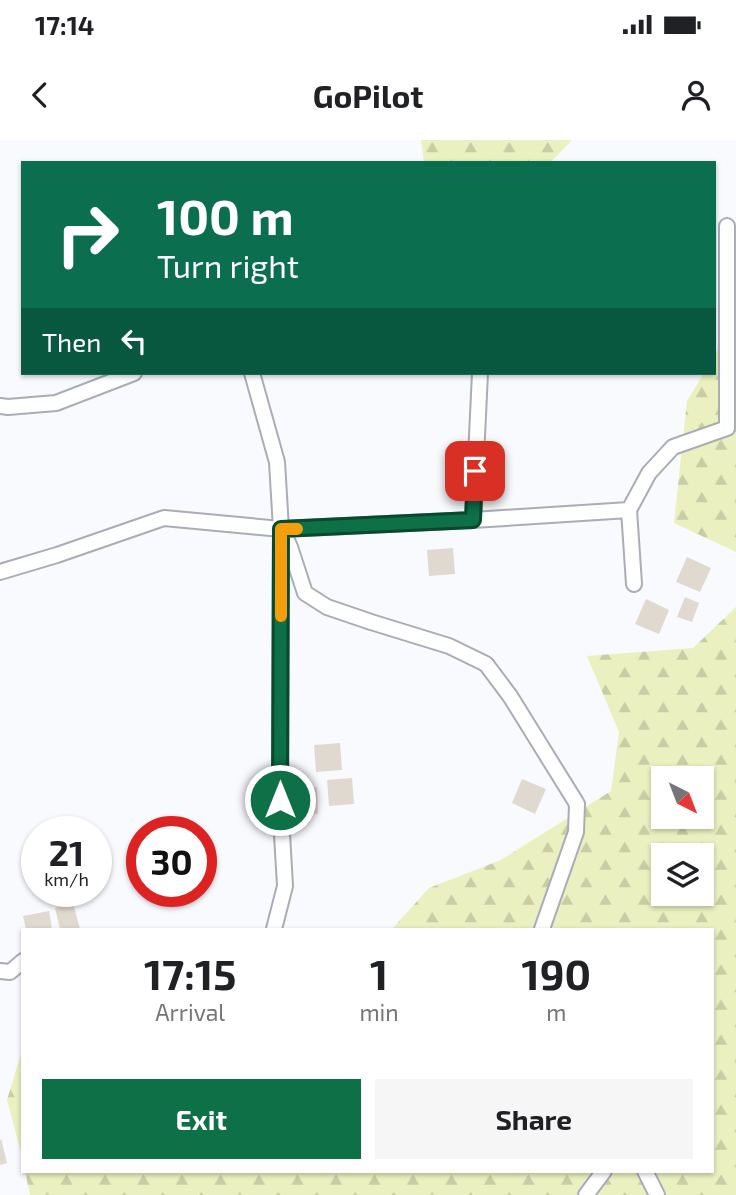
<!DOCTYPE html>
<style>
body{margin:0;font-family:"Exo 2",sans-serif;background:#f6f6f6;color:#202124;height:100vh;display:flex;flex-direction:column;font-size:26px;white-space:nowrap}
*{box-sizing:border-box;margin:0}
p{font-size:23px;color:#757577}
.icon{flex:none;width:38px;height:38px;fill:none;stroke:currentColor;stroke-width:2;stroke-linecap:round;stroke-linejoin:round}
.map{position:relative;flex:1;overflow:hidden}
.sheet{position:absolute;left:21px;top:788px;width:693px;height:245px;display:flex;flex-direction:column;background:#fff;border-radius:0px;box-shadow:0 2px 5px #0004}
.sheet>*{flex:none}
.top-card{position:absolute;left:21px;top:21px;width:695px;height:214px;border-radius:0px;box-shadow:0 2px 5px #0004;background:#0b6e4f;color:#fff;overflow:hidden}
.needle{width:46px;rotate:138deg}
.controls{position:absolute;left:651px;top:626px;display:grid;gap:14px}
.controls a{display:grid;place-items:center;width:63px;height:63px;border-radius:0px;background:#fff;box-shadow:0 2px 5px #0004;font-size:35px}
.speed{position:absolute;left:21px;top:676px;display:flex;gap:14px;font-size:35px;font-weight:700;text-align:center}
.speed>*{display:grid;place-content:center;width:91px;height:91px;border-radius:50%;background:#fff;box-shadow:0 2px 5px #0004;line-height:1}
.speed small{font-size:18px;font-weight:400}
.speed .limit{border:10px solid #d22;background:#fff;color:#111}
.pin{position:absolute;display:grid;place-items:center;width:60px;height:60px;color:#fff;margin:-30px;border-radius:14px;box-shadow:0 4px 10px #0006}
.me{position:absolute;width:77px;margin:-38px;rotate:0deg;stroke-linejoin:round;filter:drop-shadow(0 0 5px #0008)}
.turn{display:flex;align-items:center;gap:24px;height:147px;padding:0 21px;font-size:32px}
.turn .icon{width:91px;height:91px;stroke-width:2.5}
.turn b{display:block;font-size:49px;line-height:60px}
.then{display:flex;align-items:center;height:66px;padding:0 21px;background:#0003;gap:14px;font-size:26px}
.eta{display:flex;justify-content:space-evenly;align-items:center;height:119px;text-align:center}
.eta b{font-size:42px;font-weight:700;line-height:49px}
.action{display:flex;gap:14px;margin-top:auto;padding:14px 21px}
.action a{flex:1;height:80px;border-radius:0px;background:#0e7047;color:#fff;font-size:28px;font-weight:700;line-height:80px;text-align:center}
.action a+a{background:#f6f6f6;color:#202124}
.status{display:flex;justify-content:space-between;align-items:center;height:49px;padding:0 35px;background:#fff;direction:ltr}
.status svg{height:19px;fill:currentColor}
header{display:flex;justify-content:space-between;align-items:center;height:91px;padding:0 21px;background:#fff;font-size:32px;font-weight:700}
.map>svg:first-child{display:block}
</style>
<div class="status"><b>17:14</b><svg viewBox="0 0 49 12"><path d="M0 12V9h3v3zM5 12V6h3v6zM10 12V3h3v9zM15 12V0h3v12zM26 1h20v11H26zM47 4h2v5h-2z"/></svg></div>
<header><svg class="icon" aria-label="back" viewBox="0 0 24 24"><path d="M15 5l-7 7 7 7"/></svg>GoPilot<svg class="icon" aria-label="person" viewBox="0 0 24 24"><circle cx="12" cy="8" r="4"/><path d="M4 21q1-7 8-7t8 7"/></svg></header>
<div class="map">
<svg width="736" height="1055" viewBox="0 0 736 1055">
<defs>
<pattern id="forest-firs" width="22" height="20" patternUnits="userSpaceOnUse" patternTransform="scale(1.75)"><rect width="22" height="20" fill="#ebf0c1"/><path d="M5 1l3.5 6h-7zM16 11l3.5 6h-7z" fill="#c8cda5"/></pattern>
</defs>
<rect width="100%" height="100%" fill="#f9fafe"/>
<!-- forest -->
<path fill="url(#forest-firs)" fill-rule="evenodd" d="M421,0H572L550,23H424Z
M736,179V412L674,383L687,261L704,233H714V216Z
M736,467V1055H30L25,1031H712V789H392L429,748L501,720L611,651L619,592L587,516L693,508ZM663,639H702V677H663ZM663,716H702V754H663Z
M23,907V1020L7,960Z"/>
<!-- building -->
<path fill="#e0d9d0" d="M453,408L455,434L429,436L427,410Z
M687,417L711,428L700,452L676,442Z
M685,457L699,463L692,482L677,477Z
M646,459L669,470L659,494L635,484Z
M340,603L342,630L316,632L314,605Z
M352,638L354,664L329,666L327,640Z
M522,639L546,649L535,674L512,663Z
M317,647L318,674L293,676L291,649Z
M39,751H58V752L40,755Z
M73,763L80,789H60L55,768Z
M49,771L52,789H26L23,776Z
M1,999L7,1023L0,1025V1000Z"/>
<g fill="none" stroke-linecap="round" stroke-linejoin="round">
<!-- street casing -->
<g stroke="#a9adb6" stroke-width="18">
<path id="street" d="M252,233L277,322L281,389L280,660L285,746L274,789
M0,266L8,267L56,263L134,233
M473,380L480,233
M284,394L290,407L305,453L327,467L371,482L449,506L486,524L510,556L577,664L576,692L542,789
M0,432L57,415L164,378L281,389L473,380L629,370
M634,444L629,370L649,333L673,307L727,288V86
M0,831L10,832L23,821
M645,1031L657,1055
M586,1055L604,1031"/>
</g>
<!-- street -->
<use href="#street" stroke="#fff" stroke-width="14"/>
</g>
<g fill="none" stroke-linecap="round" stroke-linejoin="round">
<!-- route casing -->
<g stroke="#09492e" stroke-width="18">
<path id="route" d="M280,660L281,389L473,380L475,331"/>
</g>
<!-- route -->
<use href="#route" stroke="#0e7047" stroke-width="12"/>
<!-- slow -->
<path stroke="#f59e0b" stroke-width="12" d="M281,476V389H297"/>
</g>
</svg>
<div class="controls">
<a><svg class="needle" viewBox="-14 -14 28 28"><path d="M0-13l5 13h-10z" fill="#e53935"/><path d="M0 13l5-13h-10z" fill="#757577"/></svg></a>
<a><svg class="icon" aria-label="layers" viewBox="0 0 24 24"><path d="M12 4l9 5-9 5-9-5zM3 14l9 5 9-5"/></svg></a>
</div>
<div class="speed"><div>21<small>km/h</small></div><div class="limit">30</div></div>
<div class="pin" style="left:475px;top:331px;background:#d93025"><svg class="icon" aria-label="arrive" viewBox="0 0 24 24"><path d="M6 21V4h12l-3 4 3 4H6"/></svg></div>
<svg class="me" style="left:280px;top:660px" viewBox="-20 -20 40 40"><circle r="17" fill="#0e7047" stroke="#fff" stroke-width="3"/><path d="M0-11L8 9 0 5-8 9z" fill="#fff"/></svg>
<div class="top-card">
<div class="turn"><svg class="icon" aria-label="right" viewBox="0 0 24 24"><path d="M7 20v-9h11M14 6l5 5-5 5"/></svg><div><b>100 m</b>Turn right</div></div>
<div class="then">Then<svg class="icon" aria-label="left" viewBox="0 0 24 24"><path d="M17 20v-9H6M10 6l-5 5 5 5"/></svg></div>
</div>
<section class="sheet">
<div class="eta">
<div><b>17:15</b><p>Arrival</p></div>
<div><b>1</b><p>min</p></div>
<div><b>190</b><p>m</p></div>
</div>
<div class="action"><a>Exit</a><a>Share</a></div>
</section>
</div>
